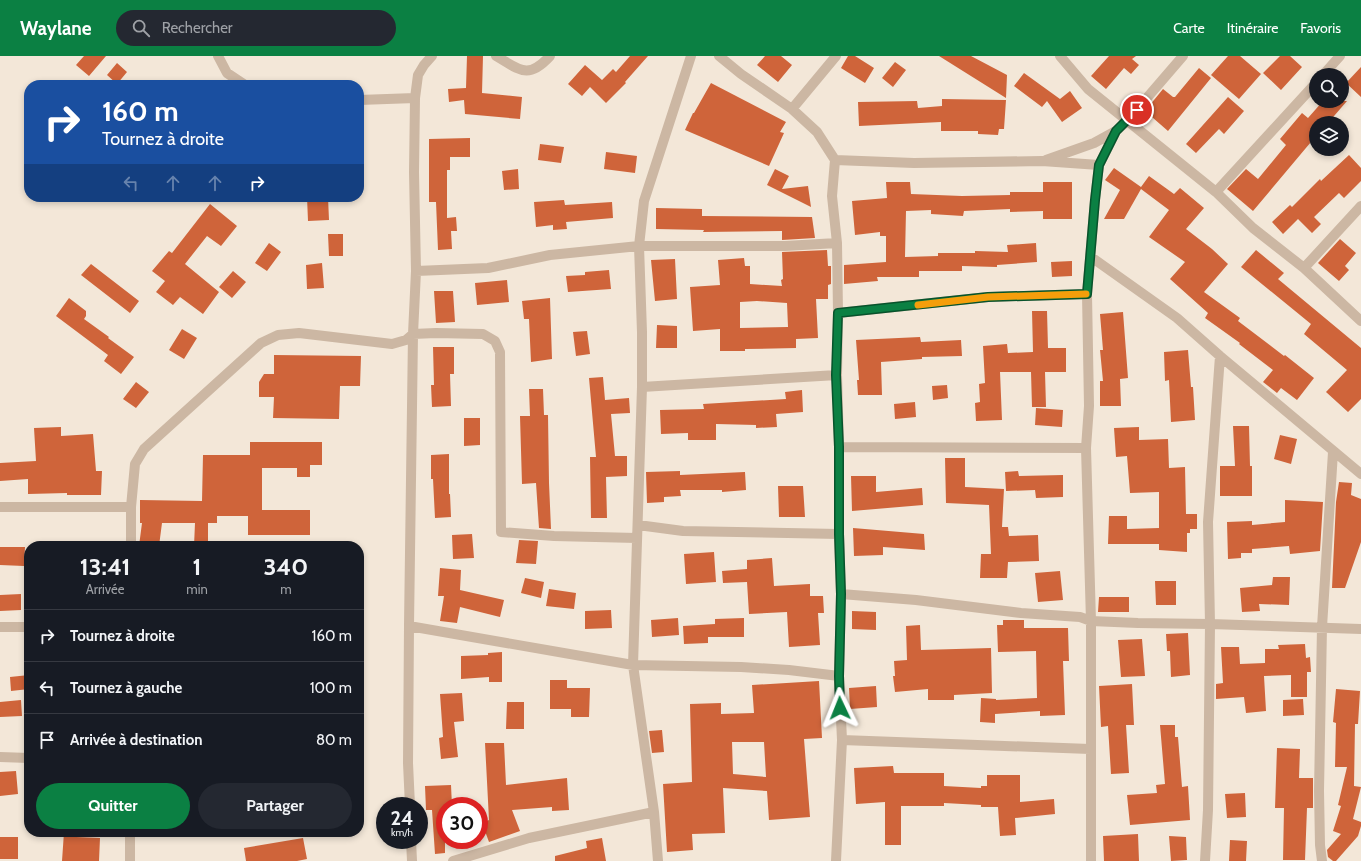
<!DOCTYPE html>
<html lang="fr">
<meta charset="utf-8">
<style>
body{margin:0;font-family:Cabin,sans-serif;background:#242831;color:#f1f3f6;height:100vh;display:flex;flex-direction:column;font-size:15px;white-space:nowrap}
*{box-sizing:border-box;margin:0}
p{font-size:13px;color:#9ea1a6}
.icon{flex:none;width:22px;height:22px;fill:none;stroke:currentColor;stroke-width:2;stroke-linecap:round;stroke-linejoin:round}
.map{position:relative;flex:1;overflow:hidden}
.sheet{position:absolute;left:24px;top:485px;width:340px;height:296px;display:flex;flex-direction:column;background:#171b24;border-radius:16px;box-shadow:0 2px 6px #0003}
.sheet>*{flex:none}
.top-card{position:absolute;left:24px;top:24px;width:340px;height:122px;border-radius:16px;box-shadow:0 2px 6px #0003;background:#1a4fa0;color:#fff;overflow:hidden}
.controls{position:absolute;left:1309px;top:12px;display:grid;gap:8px}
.controls a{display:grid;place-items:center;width:40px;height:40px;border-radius:50%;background:#171b24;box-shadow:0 2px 6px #0003;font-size:20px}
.speed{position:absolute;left:376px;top:741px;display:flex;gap:8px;font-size:20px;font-weight:700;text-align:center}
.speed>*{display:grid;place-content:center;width:52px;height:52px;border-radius:50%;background:#171b24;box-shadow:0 2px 6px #0003;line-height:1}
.speed small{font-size:10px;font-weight:400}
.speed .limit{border:6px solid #d22;background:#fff;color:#111}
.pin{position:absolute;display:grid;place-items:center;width:34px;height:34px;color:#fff;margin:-17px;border:2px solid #fff;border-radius:50%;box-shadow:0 1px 4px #0007}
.me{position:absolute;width:44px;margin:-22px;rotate:358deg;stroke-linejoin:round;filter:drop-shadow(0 0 3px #0008)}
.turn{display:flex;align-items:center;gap:14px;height:84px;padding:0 12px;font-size:18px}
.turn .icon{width:52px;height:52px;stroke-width:2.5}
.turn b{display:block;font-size:28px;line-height:34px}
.lanes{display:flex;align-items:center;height:38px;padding:0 12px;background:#0003;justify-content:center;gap:20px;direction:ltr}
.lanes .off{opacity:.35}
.eta{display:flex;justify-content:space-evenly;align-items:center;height:68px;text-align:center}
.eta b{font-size:24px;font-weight:700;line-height:28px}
.button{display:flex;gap:8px;margin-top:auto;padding:8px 12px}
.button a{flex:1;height:46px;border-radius:24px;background:#0b8043;color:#fff;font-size:16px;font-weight:700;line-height:46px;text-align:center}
.button a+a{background:#242831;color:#f1f3f6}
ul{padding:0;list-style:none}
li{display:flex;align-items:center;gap:12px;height:52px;padding:0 12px;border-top:1px solid #363941}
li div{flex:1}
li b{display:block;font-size:15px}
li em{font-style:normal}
header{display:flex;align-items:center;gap:24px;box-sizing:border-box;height:56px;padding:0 20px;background:#0b8043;color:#fff}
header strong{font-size:19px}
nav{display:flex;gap:22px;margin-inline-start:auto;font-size:14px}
.search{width:280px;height:36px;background:#242831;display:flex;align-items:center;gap:10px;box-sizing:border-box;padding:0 14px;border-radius:22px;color:#9ea1a6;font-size:15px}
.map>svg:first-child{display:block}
</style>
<header>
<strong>Waylane</strong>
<div class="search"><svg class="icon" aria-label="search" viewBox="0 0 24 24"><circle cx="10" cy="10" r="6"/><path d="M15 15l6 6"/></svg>Rechercher</div>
<nav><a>Carte</a><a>Itinéraire</a><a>Favoris</a></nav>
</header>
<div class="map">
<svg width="1361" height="805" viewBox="0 0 1361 805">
<rect width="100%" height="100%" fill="#f3e7d8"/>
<!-- building -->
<path fill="#cf643a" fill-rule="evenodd" d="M84,0H106L89,20L76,9Z
M467,0H483L482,37L522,41L520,63L465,58L464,44L449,46L448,33L466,32Z
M630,0H648L625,26L626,27L606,47L590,31L582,40L568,28L585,9L602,24L613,13L616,16Z
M765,0H781L792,9L778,26L757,9Z
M848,0H855L874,12L865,27L841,12Z
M939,0H971L1007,19L1006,42Z
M1109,0H1136L1132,3L1139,9L1131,18L1124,12L1106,33L1091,20Z
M1228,0H1240L1261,18L1239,43L1211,19Z
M1280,0H1290L1302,11L1281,34L1263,17Z
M895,6L906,14L893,31L882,22Z
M117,7L127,16L117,28L107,19Z
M1361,11V41L1346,27Z
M1199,12L1211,22L1168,75L1145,55L1163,33L1173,41H1175Z
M1024,17L1060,43L1070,35L1082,52L1062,66L1047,45L1042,51L1014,30Z
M711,27L786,66L780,76L784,77L769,110L685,74L693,57H694Z
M1228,41L1244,55L1224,78L1219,73L1196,97L1186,88Z
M942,43L1006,44L1004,73H999L998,79L978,78V75H941V66L859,70L858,46L917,45L918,52L942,50Z
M1323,45H1347L1328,67H1316V80L1253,155L1227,133L1246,113L1258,123L1286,89L1280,83L1302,57L1308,62Z
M470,82V101H450V114H447V162L456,161L457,175H451L452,193L438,194L436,146H429V83Z
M540,88L564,91L561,107L538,104Z
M606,96L637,100L635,117L604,113Z
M1349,99L1361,112V125L1344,142L1339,137L1314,161L1321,168L1312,177L1298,163L1283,178L1272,166L1290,149L1292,151L1320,123L1321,125Z
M1114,112L1141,131L1149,120L1174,138L1180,132L1204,152L1186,173L1212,193L1228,208L1204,236L1240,262L1238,265L1284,300L1285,299L1314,322L1297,344L1281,332L1277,337L1263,326L1273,314L1239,288L1240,287L1205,262L1208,257L1170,223L1185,206L1149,181L1169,154L1141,133L1124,163H1104L1120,134L1105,124Z
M518,113L519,133L504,134L502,115Z
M775,113L789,120L782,133L808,130L811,151L767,129Z
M886,126H910L911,138L962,140L1010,139V136H1043V126H1072V163H1043V155L1010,156V153L964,155L963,160L931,158V154L906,155L905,201L938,200V197H975V195L1008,196L1007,189L1036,187L1037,206L997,209V211L962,210V215H919V221H877L878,225L844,228V209L886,206V180H880V176L855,179L852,145L887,142Z
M307,141H328L329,164L308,165Z
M564,144L565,149L612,146L613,162L566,166L567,173L553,174V169L536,171L534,146Z
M210,148L237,170L221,190L207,180L185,208L219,236L203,258L180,241L173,249L156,236L165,225L152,215L169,195L172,197Z
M656,152L702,153V160L812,161L815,182L782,184V175L703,176L704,174L656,173Z
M328,178H343V200H329Z
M1340,183L1356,197L1345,210L1349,214L1339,225L1318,207Z
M269,187L281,196L267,215L255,207Z
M827,194L828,210H831V228L828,229V243H816L818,282L796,283V292L745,293V295H720V273L693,275L690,231L720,229L718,204L744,202L745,210H750V228L782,230L781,224L783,223L782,196ZM757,245L787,247L788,271L740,272V246Z
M1256,194L1284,217L1278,223L1361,292V343L1348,356L1326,336L1347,314L1304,278L1311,268L1241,211Z
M675,203L677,243L655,245L651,204Z
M1072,205V220L1052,221L1051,206Z
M322,207L324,232L307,233L306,209Z
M91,208L139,245L130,257L81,219Z
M609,214L611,233L568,236L566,220L585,219V216Z
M233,215L246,226L232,242L219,231Z
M507,224L509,246L477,249L475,227Z
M434,235H453L455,266L436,267Z
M69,242L86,255V260L84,263L109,281L108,282L134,301L121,318L104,305L108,299L56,260Z
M550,242L552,303L531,306L529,263H524L522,245Z
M1032,255H1047L1048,292H1066V316H1045L1046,351H1032L1031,316H1000L1002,364L976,365L975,347L980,346L979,328L985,327L983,290L1007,288L1008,297L1033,296Z
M1123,256L1128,322L1120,323L1121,350H1100V325H1103L1100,294H1103L1100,258Z
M657,269L677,270V292H656Z
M182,273L197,282L184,303L169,294Z
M587,275L590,298L576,300L573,276Z
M920,281L921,286L961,284L962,300L922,301V303L881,306L882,339H858L857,324H859L856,284Z
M433,291H454V318H450L451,350L432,351L431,329H434Z
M1188,294L1191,331H1193L1195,364L1171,366L1169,324L1165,325L1164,296Z
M274,299L361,300L360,330H340L339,363L273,362L274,341H259V326L264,318H274Z
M603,321L605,344L629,342L630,357L611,358L615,400H627V420L606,421L607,462H591L590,401H596L589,322Z
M136,326L149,336L136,352L123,343Z
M947,329L948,342L933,344L932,330Z
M529,333H543L544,359H548L549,427L551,473L539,472L536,427L522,428L520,360H530Z
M802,334L803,356L776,358L777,371L756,372V369L716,368V384H688V377L661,378L660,354L704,353L703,348L786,343L785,336Z
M915,346L916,361L895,363L894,348Z
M1036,352L1063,354L1062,371L1035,369Z
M464,362H480V389L464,390Z
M1233,370H1249L1250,410H1252V440H1220V410H1235Z
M61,371V380L93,378L96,415H102L101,439H67V437L28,438V423L0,425V407L36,405L34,372Z
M1139,371V384L1168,383L1169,412L1185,411L1186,458H1197V473H1190V477H1187V496L1159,494V488H1108L1109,460H1127V473L1159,472V436L1130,437L1127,400L1116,401L1114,372Z
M1280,379L1297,383L1291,408L1274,403Z
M250,386H322V409H310V421H297V412H262V454H310V479H248V460H217V467H208V490H194L195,467H162L159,490H139L142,467H140V444L202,445L203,399H250Z
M449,398V438H450L451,461L435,462L433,423H431V399Z
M945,402H965V431L1004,433L1002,471H1008L1009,480L1038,479L1039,505L1008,506L1007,522H980L981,498H991L989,449L946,447Z
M680,415V419L745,416L746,434L722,436V434H680L681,440L664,441V446L647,447L646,416Z
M1018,415L1019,420L1063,419V441L1036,442L1035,434L1006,435L1005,416Z
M851,420H876V436L922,432L923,449L852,455Z
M1339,426L1352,427L1351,439L1361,443V486L1345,532H1332L1336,446Z
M778,430H803L805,461H779Z
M1285,444L1323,446L1320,495L1290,498L1289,490L1252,493V497H1241V502L1228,503L1227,466L1252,465V469L1285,466Z
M853,472L924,478L925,494L883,491V499L854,500Z
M472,478L474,502L453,503L452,479Z
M519,484L538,485L536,508L516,507Z
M0,491H25L24,510L0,509Z
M714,496L716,526L686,528L684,498Z
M772,502L774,530L810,528V540H823L824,557H818L820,589L789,591L787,556L749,558L747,526L723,527L722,515L747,513V504Z
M440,512L461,514L460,534L504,544L500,561L460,551L457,567L440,565L444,540H438Z
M1060,515L1063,544L1038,546L1035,517Z
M1273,521H1290L1289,549L1259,548L1260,555L1242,556L1240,532L1272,529Z
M525,522L544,526L541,542L521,537Z
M1155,525H1176V549H1156Z
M549,533L576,537L574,553L546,550Z
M21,538V554L0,555V539Z
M1099,541H1129V556H1098Z
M611,554L612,572L585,573V555Z
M852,555L876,556V574L852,573Z
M678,562L679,579L652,581L651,564Z
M744,562V581H708V587L684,588L683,570L715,568V563Z
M1003,564H1024V572H1068L1069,605H1063L1065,659L1040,660V655L995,658V667L980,666L981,642L996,643V644L1037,642L1036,595L998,596L997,569H1003Z
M920,569L921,594L991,592L992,637L954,639V644H928V633L895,636L893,620H895L894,605L907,604L906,570Z
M1188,577L1190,619L1171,621L1170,595H1167L1166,578Z
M1142,583L1145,620L1121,621L1118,584Z
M1305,588L1306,602L1310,601L1311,616H1307V641H1291V619L1264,620L1266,655L1246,657L1244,641L1216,643V628L1223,627L1221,591H1239L1240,608L1265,607V593H1279L1278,589Z
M502,596V626H489V621L461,623V600L488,599V597Z
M29,619V633L11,635L10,621Z
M550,624H567V632H590L589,661H571V653H550Z
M819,625L822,682L804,683L810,761L769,764L767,735L723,732L725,777L692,778L693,794L667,796L663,728L692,726L690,648L721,647V658L754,657L752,629ZM732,686H764L766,721L733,718Z
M1132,628L1134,669H1126L1129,717L1111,718L1108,670L1101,671L1099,630Z
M876,630L877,651L850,653L849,632Z
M1336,633L1360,635L1358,668H1355L1354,730L1361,731L1353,763L1361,766V770L1358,780L1336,805H1333L1328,801L1327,794L1341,778L1333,775L1341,750L1338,749L1347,711H1335L1336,667L1333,666Z
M462,637L464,665L454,666L458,701L441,703L439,682L443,681L440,638Z
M1303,643L1304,659L1283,660V644Z
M21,644L22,660L0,661V646Z
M507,646H524V673H506Z
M1160,669H1175V681H1178L1182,731L1188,730L1190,764L1130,769L1127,739L1157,737L1156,729L1165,728Z
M662,674L664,696L652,697L649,675Z
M485,687H504L506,729L567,722L569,754L552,755V751L512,754L520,775L489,786L482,767L489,764Z
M1277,692L1300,693L1299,722H1313V752H1307L1305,804H1283L1284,752H1275Z
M893,710L894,717H944V730L981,732V730H987V719H1020V746L1054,743L1055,758L1015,762L1016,779L1000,780L998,751H981V749L944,747V750H901V789H885V746L856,748L854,712Z
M16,715L18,738L0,740V716Z
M451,729L452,750H445V797L435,798L432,754H426L425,730Z
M1245,737L1246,761L1227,762L1225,738Z
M64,776H76V781L100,782L99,805H62Z
M1138,778L1139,805H1104L1103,780Z
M1169,780L1186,781L1187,804L1171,805Z
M0,781H18V803H0Z
M303,782L307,803L297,805H246L244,792Z
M602,782L606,805H555V800L587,792L586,785Z
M1230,784L1247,785L1246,805H1229Z"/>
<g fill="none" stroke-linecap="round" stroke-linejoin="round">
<!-- minor -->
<path stroke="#ccb7a3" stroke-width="10" d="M218,0L227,17L245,29
M496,0C520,14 528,24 550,0
M719,0L741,18L792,53L817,76L835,104L832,140L837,187L838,257L837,319L839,391V478L841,538L839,620L842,684L836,805
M1060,0L1088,33L1216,136L1253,172L1304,212L1361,265
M1323,19L1340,0
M359,44L415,42
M792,53L836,0
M835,104L914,107L1042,105L1099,109
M1046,104L1094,87L1116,75
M1216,136L1316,27
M1091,201L1177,262L1220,300L1361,418
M1304,212L1361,150
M416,215L488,212L550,199L639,190H785L837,187
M838,257L988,241L1087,238
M642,331L837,319
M839,391L1086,392
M0,451H131
M638,469L683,475L839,478
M131,490V451L135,408L144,393L261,287L278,279L299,277L392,288L406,284L413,278L436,277L483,278L495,285L500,296L501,476L554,480L637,482
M841,538L916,544L1021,557L1080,561L1091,565L1138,567L1210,568L1361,573
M409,570L633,609L741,611L789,614L839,620
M0,571H29
M842,684L1090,693
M0,701L29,702
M410,750L408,707L409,570L413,278L416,215L414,116L415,42L418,19L424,9L432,0
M411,784L412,805
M130,805V776
M453,805L529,782L654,756
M658,805L654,756L633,609L642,331V276L639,190L644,145L691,0
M1091,805V565L1086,392L1089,350L1087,238L1095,144L1099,109L1116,75L1127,65L1183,0
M1205,805L1208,754L1210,568L1208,466L1220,300
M1322,805L1320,789L1319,735L1322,571L1333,396"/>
</g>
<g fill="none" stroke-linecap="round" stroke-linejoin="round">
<!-- route casing -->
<g stroke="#07532c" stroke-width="10">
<path id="route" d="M840,652L839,620L841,538L839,478V391L836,319L838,257L988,241L1087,238L1095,144L1099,109L1116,75L1137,54"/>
</g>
<!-- route -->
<use href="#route" stroke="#0b8043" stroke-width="7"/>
<!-- slow -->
<path stroke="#f59e0b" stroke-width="7" d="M918,249L988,241L1086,238"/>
</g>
</svg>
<div class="controls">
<a><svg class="icon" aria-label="search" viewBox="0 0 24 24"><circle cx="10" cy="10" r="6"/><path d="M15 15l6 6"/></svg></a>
<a><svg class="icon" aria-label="layers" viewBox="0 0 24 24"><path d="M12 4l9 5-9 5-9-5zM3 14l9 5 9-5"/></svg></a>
</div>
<div class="speed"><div>24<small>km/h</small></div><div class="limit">30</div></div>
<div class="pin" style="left:1137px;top:54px;background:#d93025"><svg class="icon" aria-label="arrive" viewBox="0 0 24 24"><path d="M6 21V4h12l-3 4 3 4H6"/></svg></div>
<svg class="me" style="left:840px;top:652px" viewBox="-20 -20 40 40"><path d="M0-17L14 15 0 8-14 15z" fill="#0b8043" stroke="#fff" stroke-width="4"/></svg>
<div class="top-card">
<div class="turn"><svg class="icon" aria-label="right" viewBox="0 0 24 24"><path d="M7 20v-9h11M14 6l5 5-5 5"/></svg><div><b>160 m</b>Tournez à droite</div></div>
<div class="lanes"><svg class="icon off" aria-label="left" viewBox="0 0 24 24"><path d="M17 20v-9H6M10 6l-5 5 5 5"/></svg><svg class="icon off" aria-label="ahead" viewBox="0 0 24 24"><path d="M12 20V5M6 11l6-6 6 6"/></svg><svg class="icon off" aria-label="ahead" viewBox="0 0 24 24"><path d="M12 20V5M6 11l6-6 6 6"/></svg><svg class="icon" aria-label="right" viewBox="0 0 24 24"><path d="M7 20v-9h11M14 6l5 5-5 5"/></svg></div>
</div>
<section class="sheet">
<div class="eta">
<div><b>13:41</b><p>Arrivée</p></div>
<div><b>1</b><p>min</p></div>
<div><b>340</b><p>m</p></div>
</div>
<ul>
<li><svg class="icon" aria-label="right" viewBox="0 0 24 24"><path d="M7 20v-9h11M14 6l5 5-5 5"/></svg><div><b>Tournez à droite</b></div><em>160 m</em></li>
<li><svg class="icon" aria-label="left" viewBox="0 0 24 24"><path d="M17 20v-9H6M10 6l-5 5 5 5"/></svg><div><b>Tournez à gauche</b></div><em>100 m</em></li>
<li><svg class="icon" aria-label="arrive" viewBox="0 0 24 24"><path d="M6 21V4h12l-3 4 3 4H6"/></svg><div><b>Arrivée à destination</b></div><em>80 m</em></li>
</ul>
<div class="button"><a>Quitter</a><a>Partager</a></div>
</section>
</div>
